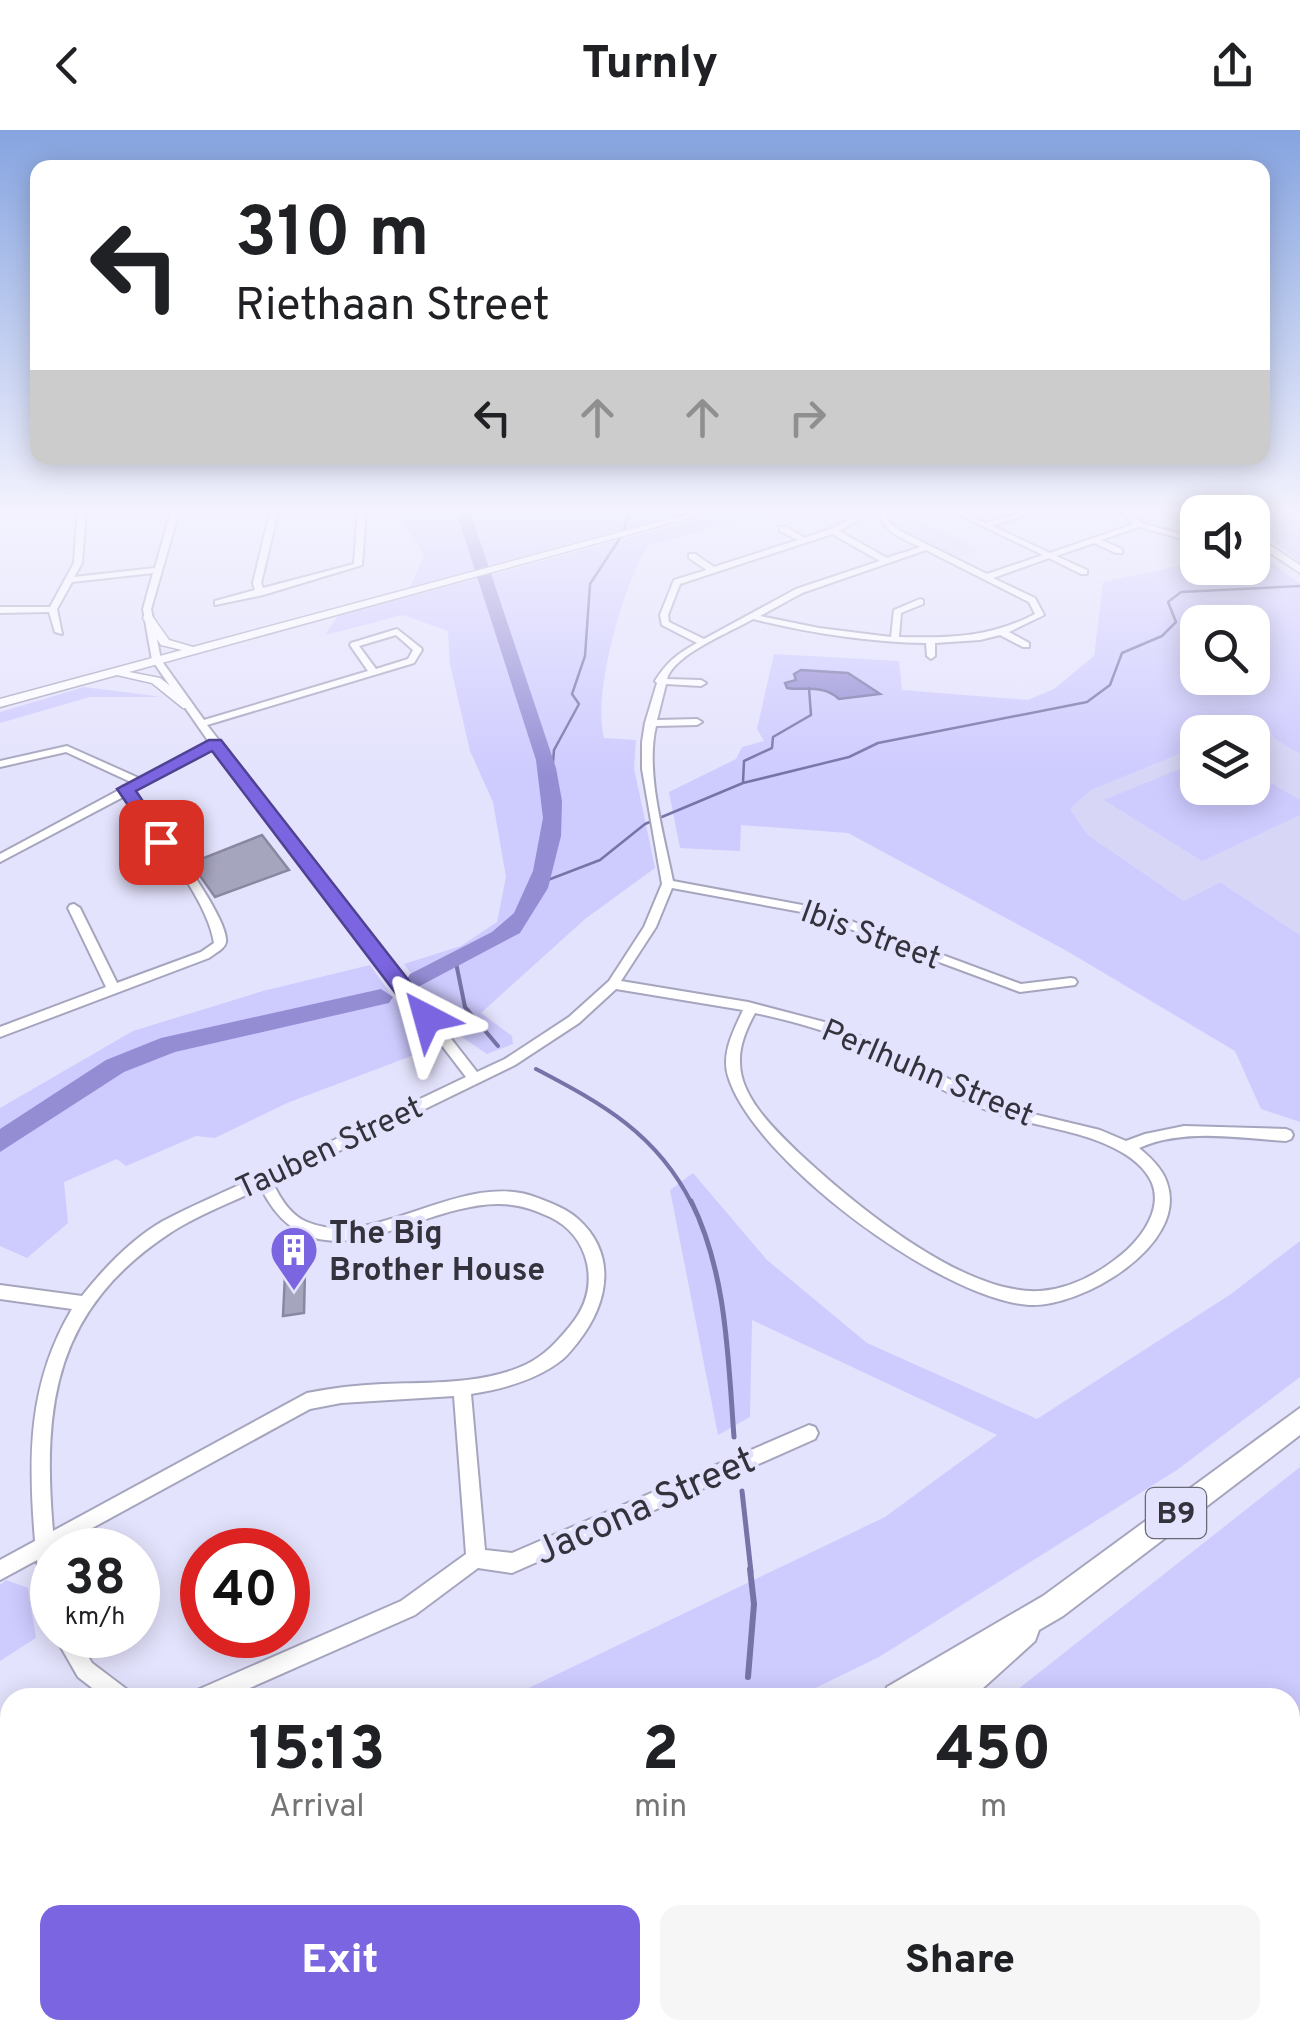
<!DOCTYPE html>
<style>
body{margin:0;font-family:Overpass,sans-serif;background:#f6f6f6;color:#202124;height:100vh;display:flex;flex-direction:column;font-size:38px;white-space:nowrap}
*{box-sizing:border-box;margin:0}
p{font-size:32px;color:#757577}
.icon{flex:none;width:55px;height:55px;fill:none;stroke:currentColor;stroke-width:2;stroke-linecap:round;stroke-linejoin:round}
.map{position:relative;flex:1;overflow:hidden}
.side{position:absolute;left:0px;top:1558px;width:1300px;height:352px;display:flex;flex-direction:column;background:#fff;border-radius:30px 30px 0 0;box-shadow:0 5px 25px #0003}
.side>*{flex:none}
.banner{position:absolute;left:30px;top:30px;width:1240px;height:305px;border-radius:20px;box-shadow:0 5px 25px #0003;background:#fff;color:#202124;overflow:hidden}
.buttons{position:absolute;left:1180px;top:365px;display:grid;gap:20px}
.buttons a{display:grid;place-items:center;width:90px;height:90px;border-radius:20px;background:#fff;box-shadow:0 5px 25px #0003;font-size:50px}
.speed{position:absolute;left:30px;top:1398px;display:flex;gap:20px;font-size:50px;font-weight:700;text-align:center}
.speed>*{display:grid;place-content:center;width:130px;height:130px;border-radius:50%;background:#fff;box-shadow:0 5px 25px #0003;line-height:1}
.speed small{font-size:25px;font-weight:400}
.speed .limit{border:15px solid #d22;background:#fff;color:#111}
.pin{position:absolute;display:grid;place-items:center;width:85px;height:85px;color:#fff;margin:-42px;border-radius:20px;box-shadow:0 5px 15px #0006}
.me{position:absolute;width:110px;margin:-55px;rotate:321deg;stroke-linejoin:round;filter:drop-shadow(0 0 8px #0008)}
.turn{display:flex;align-items:center;gap:35px;height:210px;padding:0 40px;font-size:45px}
.turn .icon{width:130px;height:130px;stroke-width:2.5}
.turn b{display:block;font-size:70px;line-height:85px}
.lanes{display:flex;align-items:center;height:95px;padding:0 40px;background:#0003;justify-content:center;gap:50px;direction:ltr}
.lanes .off{opacity:.35}
.eta{display:flex;justify-content:space-evenly;align-items:center;height:170px;text-align:center}
.eta b{font-size:60px;font-weight:800;line-height:70px}
.button{display:flex;gap:20px;margin-top:auto;padding:20px 40px}
.button a{flex:1;height:115px;border-radius:20px;background:#7b65e0;color:#fff;font-size:40px;font-weight:800;line-height:115px;text-align:center}
.button a+a{background:#f6f6f6;color:#202124}
header{display:flex;justify-content:space-between;align-items:center;height:130px;padding:0 40px;background:#fff;font-size:45px;font-weight:800}
.map>svg:first-child{display:block}
</style>
<header><svg class="icon" aria-label="back" viewBox="0 0 24 24"><path d="M15 5l-7 7 7 7"/></svg>Turnly<svg class="icon" aria-label="share" viewBox="0 0 24 24"><path d="M12 15V3M7 8l5-5 5 5M5 13v7h14v-7"/></svg></header>
<div class="map">
<svg width="1300" height="1908" viewBox="0 0 1300 1908">
<rect width="100%" height="100%" fill="#e4e3fd"/>
<!-- built -->
<path fill="#d7d6f7" d="M889,378H907L918,390L980,420L957,427L898,398Z
M1266,590L1273,608L1300,624V805L1220,752L1184,771L1088,705L1070,679L1091,660L1197,617L1198,658H1252V602H1235Z"/>
<!-- green -->
<path fill="#cecbff" fill-rule="evenodd" d="M404,378H702L410,457L424,426L403,391Z
M739,378H782L647,416C623,458 592,562 604,608L636,610L634,638L655,738L585,789L481,883L512,906L513,914L487,924L456,903L404,834L461,816L497,792L506,747L493,672L470,621L450,534L448,501L403,485L325,505L338,486Z
M1239,378H1259L1279,391L1300,387V433L1254,393L1265,390Z
M1255,420L1300,454V624L1273,608L1266,591L1235,602H1198L1197,617L1091,660L1070,679L1088,705L1184,771L1220,752L1300,805V992L1261,979L1235,921L1067,821L848,703L741,695L740,721L680,718L669,662L736,629L742,617L764,611L757,599L774,524L899,531L902,560L1028,570L1054,559L1094,526L1103,452L1197,432L1198,438H1252ZM1198,492H1252V548H1198Z
M84,557L162,567H90L0,593V582Z
M1197,632L1198,658H1252L1253,643L1300,670V685L1202,731L1104,670Z
M370,835L430,919L287,973L215,1008L196,1006L126,1036L117,1029L64,1052L68,1093L27,1128L0,1116V978L133,901L263,861Z
M693,1043L767,1130L867,1213L1037,1289L1231,1164L1300,1111V1247L1177,1340L879,1527L797,1567H510L885,1387L997,1305L752,1190L750,1287L718,1305L670,1060Z
M1300,1337V1901L1293,1908H570L580,1900H1290V1568L1008,1567Z
M6,1450L28,1458L36,1508L0,1531V1455Z
M10,1753V1900H118L101,1908H0V1754Z"/>
<!-- water -->
<path fill="#948dd4" stroke="#7772a7" stroke-width="2.5" d="M801,540L848,543L880,564L839,569C823,554 805,561 787,558L785,553L796,550L794,544Z"/>
<g fill="none" stroke-linecap="round" stroke-linejoin="round">
<!-- stream-far3 -->
<path stroke="#7772a7" stroke-width="2.5" d="M743,653L744,631L772,618L773,607L811,585L809,558
M551,656L554,620L579,574L572,564L585,526L590,454L622,405L631,378
M540,753L600,730L645,694L743,653L849,627L878,613L1087,572L1110,555L1122,523L1162,506L1176,492L1168,472L1181,462L1300,456"/>
<!-- stream-far2 -->
<path stroke="#7772a7" stroke-width="4" d="M455,828L465,877L498,916
M536,939C603,974 657,1004 692,1074"/>
<!-- stream-far1 -->
<path stroke="#7772a7" stroke-width="5" d="M691,1071C727,1143 728,1229 734,1307
M742,1361L751,1442"/>
<!-- stream -->
<path stroke="#7772a7" stroke-width="6" d="M748,1547L754,1474L750,1439
M847,1908L849,1900"/>
<!-- river -->
<path fill="#948dd4" fill-rule="evenodd" d="M455,378H469L556,638L562,671L561,706L548,758L520,803L418,857L407,849L410,844L492,802L514,783L533,741L543,688L536,630Z
M381,859L393,867L389,873L175,922L124,942L0,1022V999L106,930L161,908Z"/>
</g>
<!-- building -->
<path fill="#a6a5be" stroke="#8a88a0" stroke-width="2.5" d="M262,705L289,740L215,767L191,733Z
M305,1141L304,1183L283,1186L285,1144Z"/>
<g fill="none" stroke-linecap="round" stroke-linejoin="round">
<!-- minor casing -->
<g stroke="#a6a5be" stroke-width="4">
<path id="minor" d="M78,378H86L82,433L74,447L155,438L172,378H180L151,479L161,530L204,590L368,541L350,515L351,513L397,499L421,518L422,520L414,533L207,595L477,942L505,929L569,887L609,851L644,797L662,754L642,639V612L645,593L657,553L655,551C667,532 677,524 697,513L662,495L660,485L674,450L707,440L689,428V424H695L714,437L798,410L780,401V397H786L805,408L830,399L854,387H857V391L839,401L887,428L920,417C897,406 885,403 877,378H885L889,392L900,401L987,444L1043,425L945,378H954L986,393L1036,378H1047L992,396L1050,423L1134,394L1118,378H1126L1129,381L1161,379V383H1158L1133,385L1142,393L1180,404V408L1139,397L1101,410L1122,419V423H1116L1094,413L1056,426L1087,440V444H1081L1049,428L993,448L1035,468L1044,485L1009,502L1029,513V517H1023L1000,505L980,510L935,513V526L931,529L927,526L926,513C867,512 810,503 753,489C731,502 674,524 667,549L701,550L706,553L701,556L666,554L657,590L697,589L702,592L697,595L656,596C645,642 664,705 673,751L813,777L1021,854L1071,848L1075,849L1077,852L1075,855L1020,862L807,783L672,758L656,797L621,851L748,872L832,894L879,914L993,971L1029,983L1100,1000L1126,1011L1145,1004L1184,996L1286,999L1291,1001L1293,1005L1291,1009L1286,1011C1238,1008 1184,998 1139,1018C1150,1027 1163,1039 1167,1053C1189,1115 1081,1178 1029,1175C941,1169 753,1030 728,946C721,923 734,900 743,880L616,859L579,893L515,935L273,1053C280,1068 290,1085 307,1092C376,1121 463,1038 538,1068C551,1073 567,1079 578,1089C618,1125 608,1174 578,1212C573,1218 568,1225 563,1229C537,1250 503,1259 471,1264L485,1420L512,1423L809,1295L815,1297L818,1303L815,1309L512,1443L478,1438L415,1485L227,1568H192L195,1561L401,1471L466,1424L454,1266L341,1273L310,1279L52,1420V1472L45,1469L37,1430L0,1450V1430L35,1411C28,1326 28,1253 72,1179L0,1169V1155L82,1166C104,1138 132,1109 163,1091C193,1075 225,1062 256,1047L258,1044L265,1043L466,947L214,618L133,661C151,685 230,787 226,812C225,819 215,823 209,828L0,907V897L106,857L68,778L70,775L74,774L80,778L117,853L201,822L214,813C208,769 152,702 125,666L0,732V724L121,659L122,657L133,653L66,622L0,637V631L67,616L141,649L209,612L152,530L143,479L153,443L72,452L57,479L62,504L55,502L49,482L0,483V477H50L74,433ZM832,404L880,431L796,459L704,509L669,492L668,485L680,454ZM926,420L1029,472L1035,484C990,508 948,508 899,507L901,483L923,474V470L920,469L894,480L891,507L819,498L760,486L802,463ZM396,505L413,520L408,529L376,539L359,516ZM755,883C787,890 819,898 849,911C895,932 937,960 984,979C1026,996 1074,998 1114,1018C1130,1026 1145,1037 1152,1053C1162,1078 1144,1104 1127,1120C1103,1141 1072,1159 1040,1161C963,1165 855,1075 801,1025C777,1002 740,968 740,933C739,915 747,898 755,883ZM261,1058C315,1167 416,1073 499,1074C518,1074 533,1079 550,1087C569,1096 582,1112 587,1133C592,1157 586,1177 570,1196C557,1212 544,1226 525,1235C482,1255 428,1252 382,1254C357,1255 332,1258 307,1263L53,1401C42,1273 55,1179 170,1103C197,1085 231,1073 261,1058Z
M271,378H279L261,453L263,458L354,434L358,378H366L362,435L263,465L215,475V471L255,460L253,453Z
M54,1505H75L92,1533L129,1561L132,1568H105L78,1547Z"/>
</g>
<!-- major casing -->
<g stroke="#a6a5be" stroke-width="3">
<path id="major" d="M710,378H725L129,542L160,548L191,572V578H183L152,553L117,545L0,577V569L182,520L161,515L143,488L144,486H152L169,510L193,517Z
M1207,378H1218L1224,382H1213Z
M1252,403L1300,435V443L1252,411Z"/>
</g>
<!-- highway casing -->
<g stroke="#a6a5be" stroke-width="4">
<path id="highway" d="M1300,1278V1305L1063,1486L1039,1500L1035,1511L972,1568H934L937,1562L927,1568H883L887,1557L1043,1466Z
M154,1900H203L199,1908H150Z
M277,1900H323L319,1908H273Z
M510,1900H552L548,1908H506Z"/>
</g>
<!-- minor -->
<use href="#minor" fill="#fff" fill-rule="evenodd"/>
<!-- major -->
<use href="#major" fill="#fff" fill-rule="evenodd"/>
<!-- highway -->
<use href="#highway" fill="#fff" fill-rule="evenodd"/>
</g>
<!-- sky -->
<linearGradient id="sky" x2="0" y2="1"><stop stop-color="#86a4e0"/><stop offset="0.59" stop-color="#f3f2fe"/><stop offset="1" stop-color="#f3f2fe" stop-opacity="0"/></linearGradient>
<rect width="1300" height="645" fill="url(#sky)"/>
<!-- route -->
<path fill="#7b65e0" stroke="#504292" stroke-width="2.5" d="M209,610H221L434,883V894H419L212,621L136,661L170,712L155,715L117,659Z"/>
<!-- icons -->
<defs>
<g id="building-pin" transform="scale(2.5)"><path d="M0 17L-7.5 6A9.5 9.5 0 1 1 7.5 6Z" fill="#7b65e0" stroke="#e4e3fd"/><path d="M-4-6H4V6H1V3H-1V6H-4ZM-2.5-4.3h1.7v1.8h-1.7ZM.8-4.3h1.7v1.8H.8ZM-2.5-1h1.7V.8h-1.7ZM.8-1h1.7V.8H.8Z" fill="#fff"/></g>
</defs>
<g fill-rule="evenodd">
<use href="#building-pin" x="294" y="1120"/>
</g>
<g text-anchor="middle" stroke-width="9" stroke-linejoin="round" paint-order="stroke">
<!-- shield labels -->
<rect fill="#e4e3fd" stroke="#696877" stroke-width="2.5" x="1146" y="1358" width="60" height="50" rx="8"/>
<g font-size="30" font-weight="bold" fill="#34333d">
<text x="1176" y="1393">B9</text>
</g>
<!-- street labels -->
<g font-size="32" fill="#34333d" stroke="#e4e3fd">
<text transform="translate(871 804) rotate(20)" y="11">Ibis Street</text>
<text transform="translate(928 942) rotate(23)" y="11">Perlhuhn Street</text>
<text transform="translate(329 1017) rotate(-25)" y="11">Tauben Street</text>
</g>
<!-- poi labels -->
<g font-size="32" font-weight="bold" fill="#34333d" stroke="#e4e3fd" text-anchor="start">
<text x="329" y="1113">The Big<tspan x="329" dy="37">Brother House</tspan></text>
</g>
<!-- near-street labels -->
<g font-size="38" fill="#34333d" stroke="#e4e3fd">
<text transform="translate(644 1375) rotate(-24)" y="13">Jacona Street</text>
</g>
</g>
</svg>
<div class="buttons">
<a><svg class="icon" aria-label="sound" viewBox="0 0 24 24"><path d="M4 9h4l5-4v14l-5-4H4zM17 9q2 3 0 6"/></svg></a>
<a><svg class="icon" aria-label="search" viewBox="0 0 24 24"><circle cx="10" cy="10" r="6"/><path d="M15 15l6 6"/></svg></a>
<a><svg class="icon" aria-label="layers" viewBox="0 0 24 24"><path d="M12 4l9 5-9 5-9-5zM3 14l9 5 9-5"/></svg></a>
</div>
<div class="speed"><div>38<small>km/h</small></div><div class="limit">40</div></div>
<div class="pin" style="left:161px;top:712px;background:#d93025"><svg class="icon" aria-label="arrive" viewBox="0 0 24 24"><path d="M6 21V4h12l-3 4 3 4H6"/></svg></div>
<svg class="me" style="left:427px;top:888px" viewBox="-20 -20 40 40"><path d="M0-17L14 15 0 8-14 15z" fill="#7b65e0" stroke="#fff" stroke-width="4"/></svg>
<div class="banner">
<div class="turn"><svg class="icon" aria-label="left" viewBox="0 0 24 24"><path d="M17 20v-9H6M10 6l-5 5 5 5"/></svg><div><b>310 m</b>Riethaan Street</div></div>
<div class="lanes"><svg class="icon" aria-label="left" viewBox="0 0 24 24"><path d="M17 20v-9H6M10 6l-5 5 5 5"/></svg><svg class="icon off" aria-label="ahead" viewBox="0 0 24 24"><path d="M12 20V5M6 11l6-6 6 6"/></svg><svg class="icon off" aria-label="ahead" viewBox="0 0 24 24"><path d="M12 20V5M6 11l6-6 6 6"/></svg><svg class="icon off" aria-label="right" viewBox="0 0 24 24"><path d="M7 20v-9h11M14 6l5 5-5 5"/></svg></div>
</div>
<section class="side">
<div class="eta">
<div><b>15:13</b><p>Arrival</p></div>
<div><b>2</b><p>min</p></div>
<div><b>450</b><p>m</p></div>
</div>
<div class="button"><a>Exit</a><a>Share</a></div>
</section>
</div>
